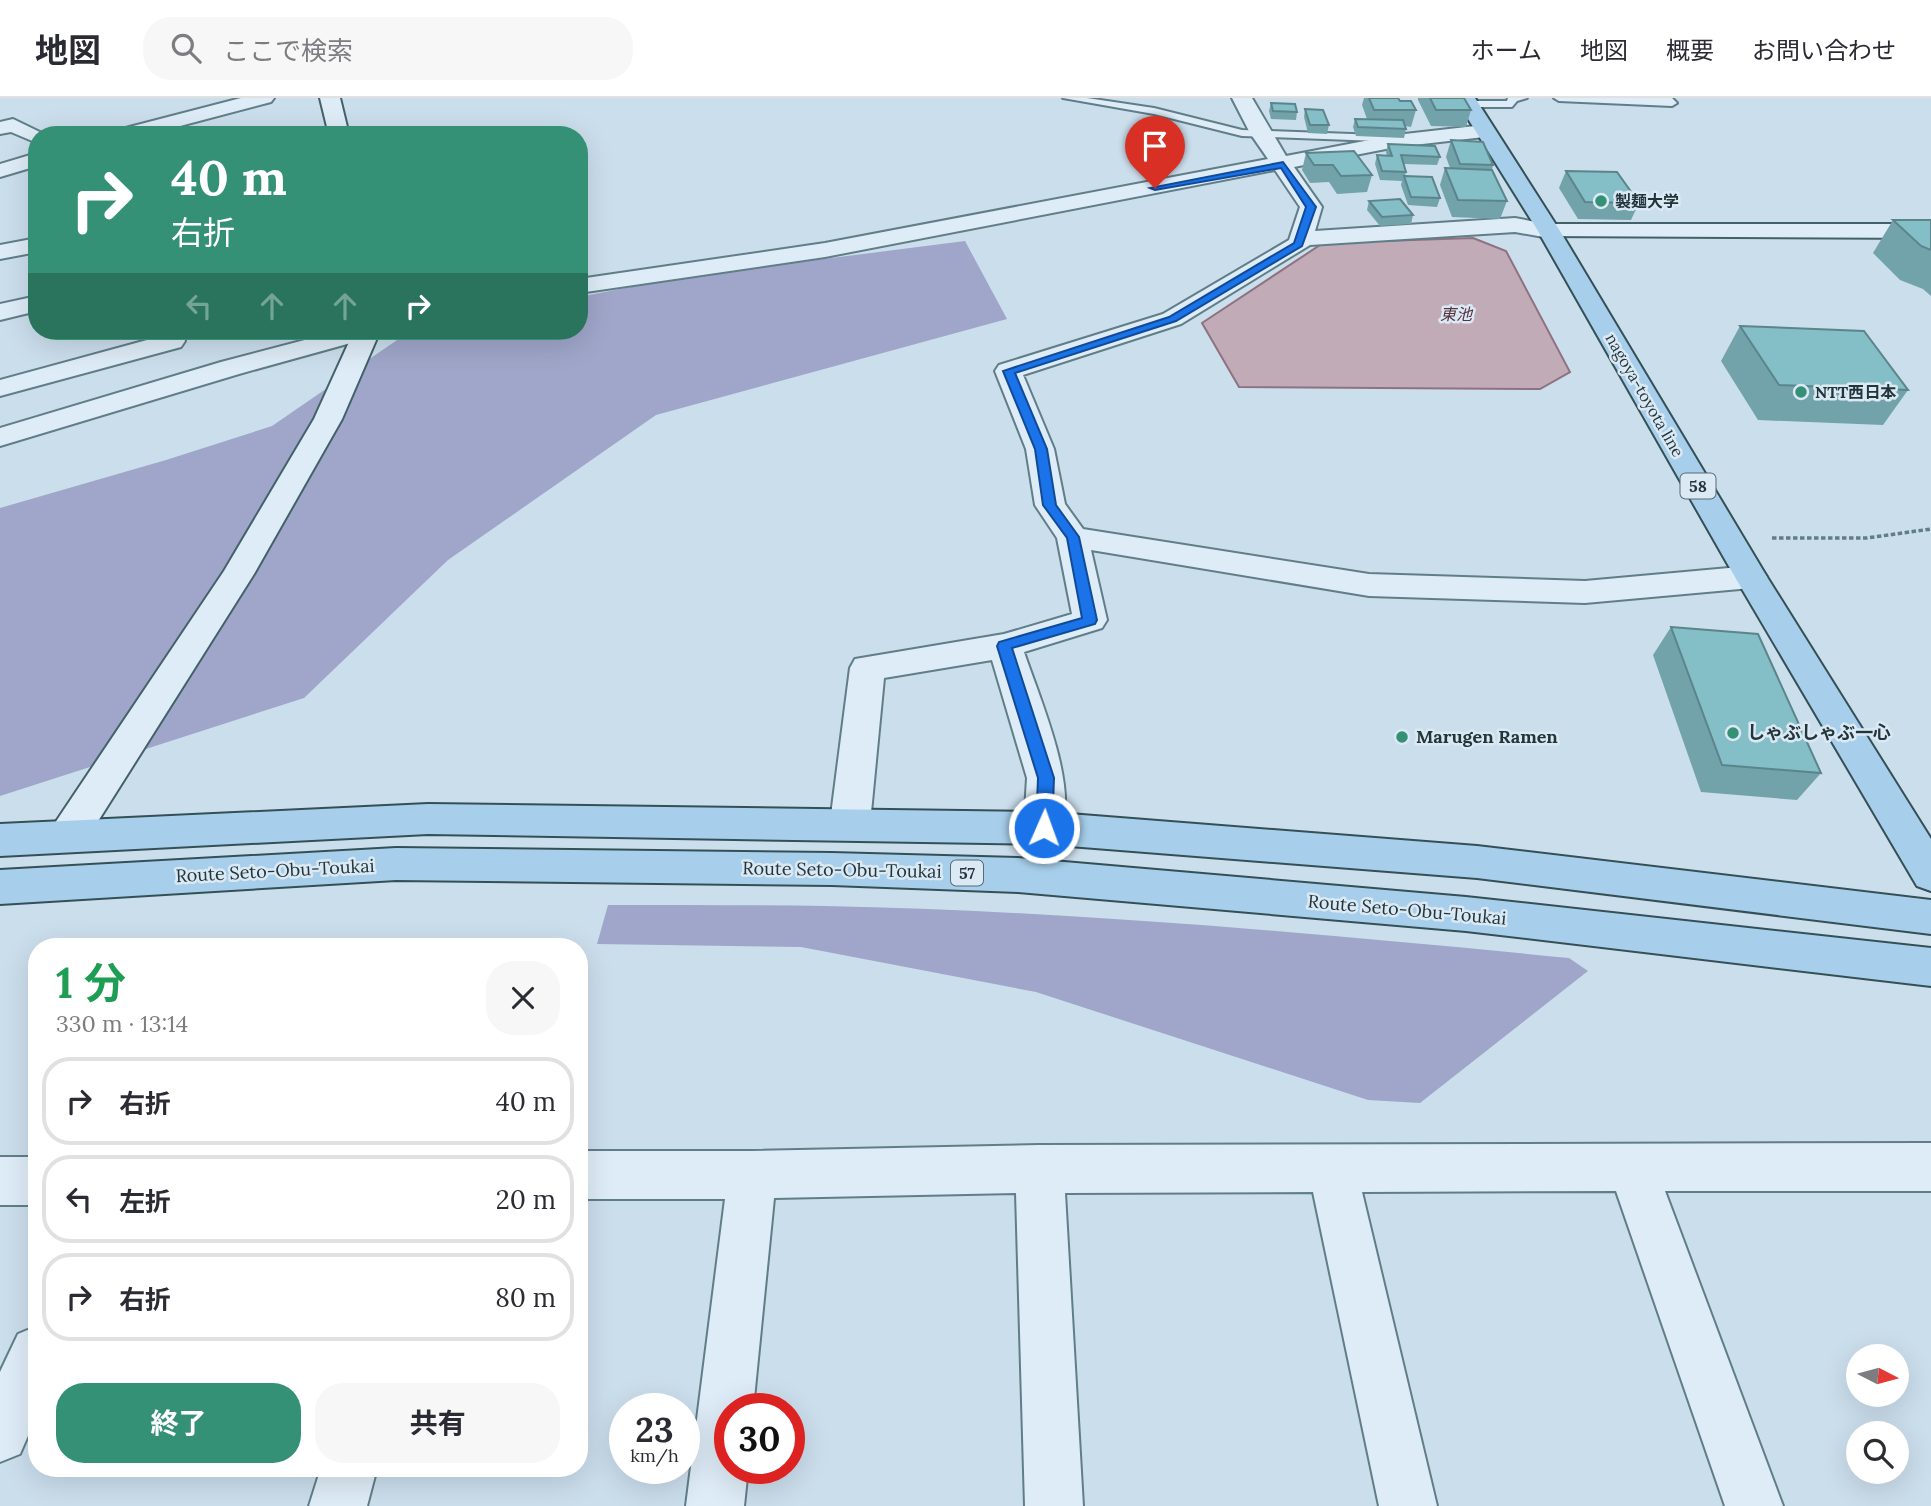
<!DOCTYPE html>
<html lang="ja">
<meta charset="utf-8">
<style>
body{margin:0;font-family:Lora,"Noto Sans JP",serif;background:#f7f7f7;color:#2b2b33;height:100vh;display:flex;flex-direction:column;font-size:26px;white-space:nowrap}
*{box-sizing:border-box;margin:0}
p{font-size:23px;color:#7c7c81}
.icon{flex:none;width:38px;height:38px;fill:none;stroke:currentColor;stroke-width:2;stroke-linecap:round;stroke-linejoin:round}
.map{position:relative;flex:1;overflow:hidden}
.side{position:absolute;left:28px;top:840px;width:560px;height:539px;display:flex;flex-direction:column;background:#fff;border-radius:28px;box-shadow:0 7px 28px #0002}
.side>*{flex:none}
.top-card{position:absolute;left:28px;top:28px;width:560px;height:214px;border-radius:28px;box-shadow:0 7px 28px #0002;background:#359176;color:#fff;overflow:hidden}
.needle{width:46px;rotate:96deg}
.buttons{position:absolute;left:1846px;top:1246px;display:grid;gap:14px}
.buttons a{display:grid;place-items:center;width:63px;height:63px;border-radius:50%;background:#fff;box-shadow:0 7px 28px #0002;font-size:35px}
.speed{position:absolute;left:609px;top:1295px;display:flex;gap:14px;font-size:35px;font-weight:700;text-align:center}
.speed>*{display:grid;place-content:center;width:91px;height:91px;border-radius:50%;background:#fff;box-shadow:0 7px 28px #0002;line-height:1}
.speed small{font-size:18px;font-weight:400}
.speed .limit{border:10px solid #d22;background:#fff;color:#111}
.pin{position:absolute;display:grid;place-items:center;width:60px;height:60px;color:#fff;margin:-72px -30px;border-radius:50% 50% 50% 0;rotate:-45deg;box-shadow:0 0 7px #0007}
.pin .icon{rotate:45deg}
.me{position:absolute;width:77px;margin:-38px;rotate:2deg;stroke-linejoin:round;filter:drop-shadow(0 0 5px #0008)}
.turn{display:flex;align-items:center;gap:24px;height:147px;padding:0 28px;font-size:32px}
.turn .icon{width:91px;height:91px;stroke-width:2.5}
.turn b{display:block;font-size:49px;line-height:60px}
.lanes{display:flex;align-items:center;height:66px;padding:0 28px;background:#0003;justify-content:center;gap:35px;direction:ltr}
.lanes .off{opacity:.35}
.round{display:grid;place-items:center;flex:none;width:74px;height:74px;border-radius:28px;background:#f7f7f7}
.headline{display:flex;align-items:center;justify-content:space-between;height:119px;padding:0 28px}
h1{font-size:42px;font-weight:700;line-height:52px;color:#1e9e55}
.cta{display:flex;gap:14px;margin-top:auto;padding:14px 28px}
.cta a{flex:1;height:80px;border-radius:28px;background:#359176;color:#fff;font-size:28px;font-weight:700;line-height:80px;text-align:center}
.cta a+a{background:#f7f7f7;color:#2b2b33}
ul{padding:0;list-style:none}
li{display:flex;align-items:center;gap:21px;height:88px;margin:0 14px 10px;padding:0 14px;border:4px solid #e1e1e2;border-radius:28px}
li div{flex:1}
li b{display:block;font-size:26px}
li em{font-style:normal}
header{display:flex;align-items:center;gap:42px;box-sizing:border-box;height:98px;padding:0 35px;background:#fff;border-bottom:2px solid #e1e1e2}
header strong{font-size:33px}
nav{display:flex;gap:38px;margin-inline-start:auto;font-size:24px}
.search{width:490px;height:63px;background:#f7f7f7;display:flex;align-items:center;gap:18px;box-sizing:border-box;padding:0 24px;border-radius:28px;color:#7c7c81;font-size:26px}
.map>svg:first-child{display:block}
</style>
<header>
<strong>地図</strong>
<div class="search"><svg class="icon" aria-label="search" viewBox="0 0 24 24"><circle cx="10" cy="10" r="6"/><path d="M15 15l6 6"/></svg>ここで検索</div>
<nav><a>ホーム</a><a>地図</a><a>概要</a><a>お問い合わせ</a></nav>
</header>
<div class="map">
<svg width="1931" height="1408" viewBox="0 0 1931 1408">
<rect width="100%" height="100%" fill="#cbdeec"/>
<!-- green -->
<path fill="#9fa6c9" d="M965,143L1007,221L656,317L448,462L304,600L0,698V410L166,362L272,328L400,240L430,233H579V199L682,179Z
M608,807C680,807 753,807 825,808C1073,813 1322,836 1569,860L1588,873L1420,1005L1368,1002L1036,894L801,849L597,846Z"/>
<!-- water -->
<path fill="#c1abb7" stroke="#8f7281" stroke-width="2" d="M1473,140L1506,153L1570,274L1540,291L1239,289L1202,225L1323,145Z"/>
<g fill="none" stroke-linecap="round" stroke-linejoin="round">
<!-- lane casing -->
<g stroke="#607e87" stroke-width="4">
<path id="lane" d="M1063,0H1087L1154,10L1242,32L1406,38L1411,41L1406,44L1242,38L1154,16Z
M1508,0H1527L1517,3L1512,9H1469L1464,6L1469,3H1507Z
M1554,0H1672L1677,5L1672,8L1559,3Z"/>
</g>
<!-- street casing -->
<g stroke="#607e87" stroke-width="4">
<path id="street" d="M241,0H274L271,4L146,37H111L114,33Z
M1232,0H1252L1286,58L1396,37L1484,27L1491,29L1494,33L1491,37L1484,39L1396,49L1294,69L1322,109L1315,133L1515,120L1557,128L1560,133L1557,138L1549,140L1515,134L1310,147L1181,226L1023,277L1054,351L1065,406L1083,431L1369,476L1585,483L1751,468L1762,472L1767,479L1762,486L1751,490L1585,505L1369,498L1091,452L1107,522L1102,530L1024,554C1040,602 1082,695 1058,741L1044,746L1030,741L1024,730L1027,680L992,562L884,580L870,725L864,736L850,740L836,736L830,725L850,570L855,561L1004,536L1072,516L1057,440L1035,407L1026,351L995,273L999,267L1163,216L1289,142L1300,109L1275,72L825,159L579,195V181L825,145L1268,61L1250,35Z
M13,21L46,37H37V45L11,34L0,36V24Z
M37,55V68L0,79V66Z
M37,140V154L0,161V147Z
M37,198V213L0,222V206Z
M157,233H183L185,243L181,249L0,298V282L158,239Z
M339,233H380L376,238L239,276L0,348V330L221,264Z
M1931,1045V1093H1665L1783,1408H1725L1616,1093L1362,1094L1437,1408H1379L1313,1094L1065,1095L1083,1408H1025L1016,1095L774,1100L753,1311H730V1370H748L744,1408H686L725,1101H579V1053H752L1039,1047Z
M0,1059H37V1107H0Z
M37,1228V1317L20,1356L0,1364V1274L18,1236Z
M321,1370H377L367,1408H309Z"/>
</g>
<!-- secondary casing -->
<g stroke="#436169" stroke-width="4">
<path id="secondary" d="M320,0H340L349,37H329Z
M1549,126H1931V140L1541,138L1538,133L1541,128Z
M354,233H380L342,321L254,476L83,747L69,752L55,747L49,736L55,725L224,473L314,321Z"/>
</g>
<!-- primary casing -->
<g stroke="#345056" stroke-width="4">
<path id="primary" d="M1455,0H1475L1560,133L1767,479L1931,741V793L1917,788L1735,479L1538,133Z
M428,706L1044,714L1477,748L1931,802V836L1477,780L1044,746L428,736L0,758V726Z
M396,750L832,755L1018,760L1466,799L1931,850V888L1466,833L1018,794L832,787L396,782L0,806V772Z"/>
</g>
<!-- path -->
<path stroke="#607e87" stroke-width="3.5" stroke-dasharray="4.5 2.5" stroke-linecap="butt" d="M1772,440H1867L1931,431"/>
<!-- lane -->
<use href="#lane" fill="#deecf7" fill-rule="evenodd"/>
<!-- street -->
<use href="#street" fill="#deecf7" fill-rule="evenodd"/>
<!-- secondary -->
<use href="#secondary" fill="#deecf7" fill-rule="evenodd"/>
<!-- primary -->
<use href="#primary" fill="#a7cfeb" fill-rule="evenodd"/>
</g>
<!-- wall -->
<path fill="#72a3aa" d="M1364,0H1398L1400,3L1416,12L1411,29L1405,28L1406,31L1404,40L1356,38L1353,29L1355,21H1367L1362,7Z
M1418,0H1464L1471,12L1466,29L1431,28L1418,2Z
M1271,5L1297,14L1296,22L1271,21L1269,13Z
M1305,11L1329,27L1327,36L1308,35L1304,19Z
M1451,42L1493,67L1492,72L1507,103L1500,121L1452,119L1440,87L1445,70H1450L1446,59Z
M1388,46L1440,59L1437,67L1404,66L1406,74L1405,78L1440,100L1437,109L1408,107L1401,87L1402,83L1380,82L1375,66L1377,57L1387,58L1386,54Z
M1306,55L1372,77L1367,94L1337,96L1329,84L1310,85L1302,72Z
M1566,73L1639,105L1631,122L1578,121L1559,90Z
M1369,103L1413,117L1411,126L1380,128L1367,112Z
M1893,122H1931V198L1923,191L1900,182L1873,155Z
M1740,228L1908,292L1883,327L1758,322L1721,263Z
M1671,529L1821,675L1797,702L1701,694L1653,557Z"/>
<!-- building -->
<path fill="#84bec6" stroke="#5c858b" stroke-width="2" d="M1369,0H1398L1400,3H1411L1416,12H1374Z
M1430,0H1464L1471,12H1436Z
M1271,5L1295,6L1297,14L1273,13Z
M1305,11L1323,12L1329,27H1310Z
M1355,21L1403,22L1406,31L1358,29Z
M1451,42L1483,44L1493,67L1460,66Z
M1388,46L1435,48L1440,59L1401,57L1406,74L1382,73L1377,57L1392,58Z
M1354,53L1372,77L1341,78L1333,67H1314L1306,55Z
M1445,70L1492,72L1507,103L1458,102Z
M1566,73L1617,74L1639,105L1585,104Z
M1404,78L1432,79L1440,100L1411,99Z
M1400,101L1413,117L1382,119L1369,103Z
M1893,122H1931V152L1921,148Z
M1740,228L1864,233L1908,292L1779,287Z
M1671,529L1758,536L1821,675L1722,667Z"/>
<!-- route -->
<path fill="#1a73e8" stroke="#114b97" stroke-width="2" d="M1283,64L1316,109L1302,148L1176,223L1015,275L1047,351L1056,407L1079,439L1097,522L1095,526L1012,550L1054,680L1052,730L1050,734H1038L1036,730L1038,680L997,548L999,544L1082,520L1067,440L1043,407L1035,351L1003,273L1169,219L1294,145L1306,109L1281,70L1155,92L1150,90Z"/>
<!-- markers -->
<g fill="#359176" stroke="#dae9f4" stroke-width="2.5">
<circle cx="1601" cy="103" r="7"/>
<circle cx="1801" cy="294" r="7"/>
<circle cx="1733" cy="635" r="7"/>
<circle cx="1402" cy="639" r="7"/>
</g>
<g text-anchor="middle" stroke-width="5" stroke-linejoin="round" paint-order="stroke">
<!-- far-poi labels -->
<g font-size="16" font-weight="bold" fill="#223539" stroke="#dae9f4" text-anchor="start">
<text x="1615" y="109">製麺大学</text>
<text x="1815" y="300">NTT西日本</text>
</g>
<!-- far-water labels -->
<g font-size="16" font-style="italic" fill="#573340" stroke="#dae9f4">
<text x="1456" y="222">東池</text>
</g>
<!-- far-street labels -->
<g font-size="16" fill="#223539" stroke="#dae9f4">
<text transform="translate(1645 297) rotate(60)" y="6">nagoya-toyota line</text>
</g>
<!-- shield labels -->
<g fill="#dae9f4" stroke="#596b71" stroke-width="2">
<rect x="1680.5" y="375.5" width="35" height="25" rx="5"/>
<rect x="951" y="762.5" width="32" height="25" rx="5"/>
</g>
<g font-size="16" font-weight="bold" fill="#223539">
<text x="1698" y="394">58</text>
<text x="967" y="781">57</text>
</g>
<!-- poi labels -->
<g font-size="18" font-weight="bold" fill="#223539" stroke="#dae9f4" text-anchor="start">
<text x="1747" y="641">しゃぶしゃぶ一心</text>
<text x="1416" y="645">Marugen Ramen</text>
</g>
<!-- street labels -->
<g font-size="18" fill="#223539" stroke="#dae9f4">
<text transform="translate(842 772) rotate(1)" y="6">Route Seto-Obu-Toukai</text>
<text transform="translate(275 773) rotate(-3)" y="6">Route Seto-Obu-Toukai</text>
<text transform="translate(1407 812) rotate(5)" y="6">Route Seto-Obu-Toukai</text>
</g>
</g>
</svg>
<div class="buttons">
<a><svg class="needle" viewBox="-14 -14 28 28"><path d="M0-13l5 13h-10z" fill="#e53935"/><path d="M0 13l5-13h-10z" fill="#7c7c81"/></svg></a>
<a><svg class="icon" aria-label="search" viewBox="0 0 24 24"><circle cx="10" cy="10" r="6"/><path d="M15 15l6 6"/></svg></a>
</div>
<div class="speed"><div>23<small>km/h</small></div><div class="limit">30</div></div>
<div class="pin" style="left:1155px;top:90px;background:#d93025"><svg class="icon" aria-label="arrive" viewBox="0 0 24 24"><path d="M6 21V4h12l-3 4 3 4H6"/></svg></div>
<svg class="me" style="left:1044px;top:730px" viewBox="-20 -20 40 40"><circle r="17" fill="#1a73e8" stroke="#fff" stroke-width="3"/><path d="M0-11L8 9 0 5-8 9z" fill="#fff"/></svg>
<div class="top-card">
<div class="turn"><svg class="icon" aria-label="right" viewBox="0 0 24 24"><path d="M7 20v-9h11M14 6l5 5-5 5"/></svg><div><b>40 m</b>右折</div></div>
<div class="lanes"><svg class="icon off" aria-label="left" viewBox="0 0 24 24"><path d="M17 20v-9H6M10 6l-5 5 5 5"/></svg><svg class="icon off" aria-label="ahead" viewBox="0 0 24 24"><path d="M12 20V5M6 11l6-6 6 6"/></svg><svg class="icon off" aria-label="ahead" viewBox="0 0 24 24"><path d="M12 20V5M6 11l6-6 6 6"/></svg><svg class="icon" aria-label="right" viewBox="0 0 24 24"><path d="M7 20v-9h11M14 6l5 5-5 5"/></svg></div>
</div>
<section class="side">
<div class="headline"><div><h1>1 分</h1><p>330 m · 13:14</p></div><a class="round"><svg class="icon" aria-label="close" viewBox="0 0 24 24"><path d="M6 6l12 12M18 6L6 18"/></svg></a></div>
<ul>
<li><svg class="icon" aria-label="right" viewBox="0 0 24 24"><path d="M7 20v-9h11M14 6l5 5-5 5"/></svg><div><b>右折</b></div><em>40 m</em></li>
<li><svg class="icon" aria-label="left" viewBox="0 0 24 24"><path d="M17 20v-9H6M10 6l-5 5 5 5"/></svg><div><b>左折</b></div><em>20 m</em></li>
<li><svg class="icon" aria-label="right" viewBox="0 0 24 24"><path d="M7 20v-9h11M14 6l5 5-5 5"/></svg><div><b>右折</b></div><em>80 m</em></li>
</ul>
<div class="cta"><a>終了</a><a>共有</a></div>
</section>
</div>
